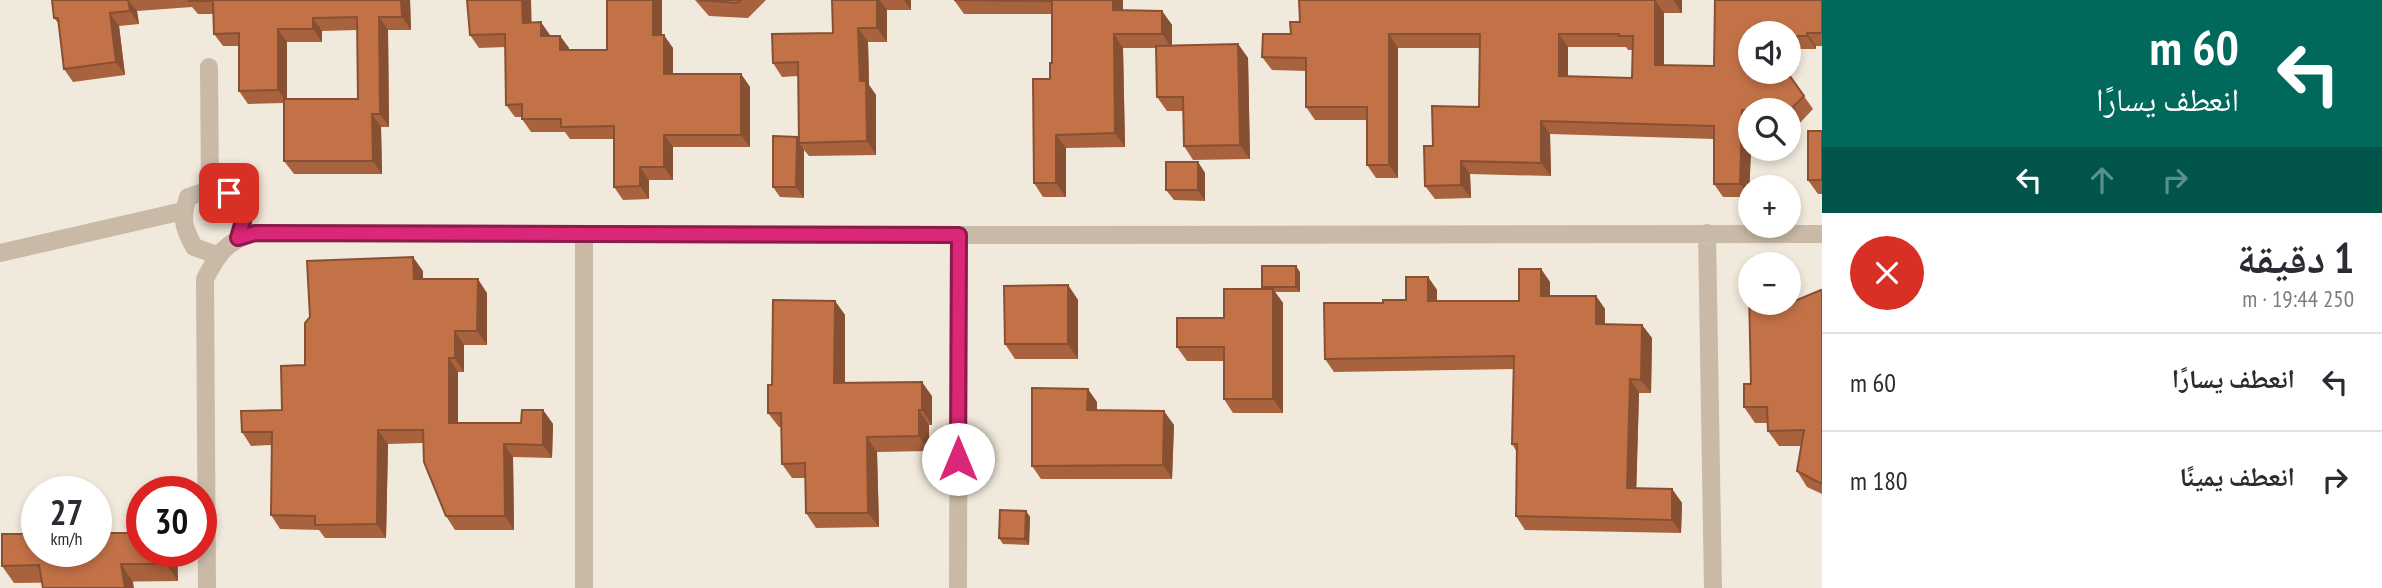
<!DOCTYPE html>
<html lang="ar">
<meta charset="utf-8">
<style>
body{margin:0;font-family:"PT Sans Narrow","Noto Naskh Arabic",sans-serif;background:#f7f7f7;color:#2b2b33;direction:rtl;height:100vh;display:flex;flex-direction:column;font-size:26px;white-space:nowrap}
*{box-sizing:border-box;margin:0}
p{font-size:23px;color:#7c7c81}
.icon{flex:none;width:38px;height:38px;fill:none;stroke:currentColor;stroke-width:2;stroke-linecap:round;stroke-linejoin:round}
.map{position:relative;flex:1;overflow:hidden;direction:ltr}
.panel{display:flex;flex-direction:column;background:#fff;width:560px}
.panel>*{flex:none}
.guide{background:#00695c;color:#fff;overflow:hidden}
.tools{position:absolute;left:1738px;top:21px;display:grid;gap:14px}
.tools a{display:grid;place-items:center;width:63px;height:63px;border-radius:50%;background:#fff;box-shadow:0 4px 10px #0003;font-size:35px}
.speed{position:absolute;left:21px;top:476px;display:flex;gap:14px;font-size:35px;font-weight:700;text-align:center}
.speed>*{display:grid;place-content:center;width:91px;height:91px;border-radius:50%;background:#fff;box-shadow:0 4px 10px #0003;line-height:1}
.speed small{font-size:18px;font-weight:400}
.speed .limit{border:10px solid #d22;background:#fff;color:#111}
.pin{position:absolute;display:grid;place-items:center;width:60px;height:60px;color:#fff;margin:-30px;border-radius:14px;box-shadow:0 4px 10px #0006}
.me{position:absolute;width:77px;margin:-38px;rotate:0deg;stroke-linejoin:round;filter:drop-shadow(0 0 5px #0008)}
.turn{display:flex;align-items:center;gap:24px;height:147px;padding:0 28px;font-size:32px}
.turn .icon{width:91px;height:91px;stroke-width:2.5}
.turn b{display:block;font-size:49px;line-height:60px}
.lanes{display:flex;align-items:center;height:66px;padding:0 28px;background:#0003;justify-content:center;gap:35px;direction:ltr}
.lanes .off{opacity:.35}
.round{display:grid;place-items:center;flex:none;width:74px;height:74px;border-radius:37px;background:#f7f7f7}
.headline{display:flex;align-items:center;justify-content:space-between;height:119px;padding:0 28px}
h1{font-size:42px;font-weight:800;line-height:52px}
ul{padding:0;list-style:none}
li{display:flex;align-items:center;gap:21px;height:98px;padding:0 28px;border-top:2px solid #e1e1e2}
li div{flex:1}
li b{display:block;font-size:26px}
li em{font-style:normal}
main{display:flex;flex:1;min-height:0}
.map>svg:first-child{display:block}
</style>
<main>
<section class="panel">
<div class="guide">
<div class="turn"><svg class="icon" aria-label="left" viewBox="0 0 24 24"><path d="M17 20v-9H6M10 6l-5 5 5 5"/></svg><div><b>60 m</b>انعطف يسارًا</div></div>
<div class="lanes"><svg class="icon" aria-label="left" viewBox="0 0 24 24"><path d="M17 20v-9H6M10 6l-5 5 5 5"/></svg><svg class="icon off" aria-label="ahead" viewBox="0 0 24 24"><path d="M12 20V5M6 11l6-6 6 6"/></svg><svg class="icon off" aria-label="right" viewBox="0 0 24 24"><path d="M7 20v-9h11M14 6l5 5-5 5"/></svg></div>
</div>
<div class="headline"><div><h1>1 دقيقة</h1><p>250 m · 19:44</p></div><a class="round" style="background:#d93025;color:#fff"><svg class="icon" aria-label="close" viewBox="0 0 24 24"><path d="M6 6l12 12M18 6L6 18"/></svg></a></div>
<ul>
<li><svg class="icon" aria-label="left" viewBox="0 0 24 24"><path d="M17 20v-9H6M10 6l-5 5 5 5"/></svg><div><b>انعطف يسارًا</b></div><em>60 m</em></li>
<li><svg class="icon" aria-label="right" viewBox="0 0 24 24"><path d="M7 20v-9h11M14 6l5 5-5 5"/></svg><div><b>انعطف يمينًا</b></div><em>180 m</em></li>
</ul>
</section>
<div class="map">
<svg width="1822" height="588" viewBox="0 0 1822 588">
<rect width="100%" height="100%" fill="#f1e9db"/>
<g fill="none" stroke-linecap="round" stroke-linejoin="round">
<!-- minor -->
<path stroke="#c9baa7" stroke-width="18" d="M209,67L210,190L229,193L245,214L238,238
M210,190L188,197C181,219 183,226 194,247L217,255
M1707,233L1713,588
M584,234V588
M0,253L183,211
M207,588L205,279C218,253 227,241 255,233L959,235L1822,234
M958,588L959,235"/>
</g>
<!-- wall -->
<path fill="#a8623d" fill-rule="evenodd" d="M52,0H410L411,30H388L389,127H381L382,174H294L284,161V103L248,104L239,91V46H223L214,34L213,14H198L192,7L137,11L139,24L119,26L125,75L73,82L64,69L59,24L54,18ZM357,30L358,99H287V42H322V31Z
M467,0H531V22L550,36H560L569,48V50H607L662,0V35L673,48V74H741L750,87V147H673V180H649V199L623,200L614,187V139H570L565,132H531L522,119V117H515L506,105L505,47L479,48L470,35Z
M695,0H766L748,18L709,16Z
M832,0H911V10H887V42H868L869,85L876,95V155L809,156L804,150V198L780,197L773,187L799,140L798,76L782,77L773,63L833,33Z
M954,0H1123V11H1162L1172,25V45L1238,44L1248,58L1250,159L1193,160L1184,146L1183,111H1167L1157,97L1156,48H1123L1125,147L1066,148V197H1043L1034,183L1052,63V14H964Z
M1299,0H1682V13H1664V65L1714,66L1715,0H1822V46H1816V49H1788V33H1750V72H1787L1813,109L1798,125H1788V110H1750L1751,149L1749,197H1723L1714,184V139L1550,134L1551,176L1470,174L1471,198L1435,199L1425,186L1424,146H1433L1432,106L1479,107L1480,48H1398V178H1376L1367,165V120H1315L1306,107V71L1272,70L1262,57L1263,34H1291L1290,22H1300ZM1568,47H1626L1628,50H1633L1632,78L1568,76Z
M1822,131V194H1818L1808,180Z
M1198,162L1205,173V201L1174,200L1166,190Z
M1541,269L1550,282V296H1596L1605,309V324L1642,325L1652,338L1651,393H1639L1636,489H1672L1682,503L1681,533L1525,530L1516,516L1517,452L1512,444L1514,369L1334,372L1325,359L1383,303L1406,300L1428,277L1437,290V301H1519Z
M423,271V279L487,293V345H464V372H458V423H521L543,410L553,424L552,458L513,457L514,530H455L446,516L423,443L388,444L386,538H325L319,530L280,529L271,515L272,445L251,446L242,432L282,410L305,365Z
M1300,272V292H1275L1283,303V413H1233L1224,399V361H1187L1177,347L1224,318L1264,289L1262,287Z
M1068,285L1078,300V359H1015L1005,344Z
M1822,291V494L1807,487L1797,471L1801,446H1779L1768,431V423H1755L1744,407L1751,384Z
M835,301L845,315V383L932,396V425H929V451L877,452L879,527L816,528L806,513L805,478H792L782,464L781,427H779L768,413L772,385Z
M1097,402V410L1174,425L1172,479H1041L1032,466Z
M1026,511L1030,517L1029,545L1003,544L999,538Z
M177,551L178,581L14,583L2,566Z"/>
<!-- shaded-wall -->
<path fill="#885032" d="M128,0L137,11L139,24L130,11Z
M401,0H410L411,30L402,17Z
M522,0H531L532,36L523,23Z
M653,0H662V48L653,35Z
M877,0H880L887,10V42L877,28Z
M904,0H911V10Z
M1113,0H1123V24L1113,10Z
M1655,0L1664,13V78L1655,65Z
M1673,0H1682V13Z
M1162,11L1172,25V48L1162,34Z
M110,13L119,26L125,75L116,62Z
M379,17L388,30L389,127L380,114Z
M313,18L322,31V42L313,29Z
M541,22L550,35L541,36Z
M858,28L868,42L869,85L876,95V155L867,141L860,81Z
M278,29L287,42V103L278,90Z
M1807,33L1816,46V49L1807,36Z
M1114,34L1123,48L1125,147L1115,133Z
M1389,34L1398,48V178L1389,165Z
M1559,34L1568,47V89L1559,76Z
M664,35L673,48V87L664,74Z
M560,36L569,48V63L560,50Z
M1238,44L1248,58L1250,159L1240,145Z
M741,74L750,87V147L741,135Z
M1742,110L1750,121L1751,149L1749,197L1740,184Z
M372,114L381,127L382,174L373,161Z
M1541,121L1550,134L1551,176L1541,163Z
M664,135L673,147V180L664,167Z
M1056,135L1066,148V197L1056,183Z
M797,137L801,142L799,143L804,150V198L796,187Z
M1461,161L1470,174L1471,198L1461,185Z
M1198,162L1205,173V201L1198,190Z
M640,167L649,180V199L640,186Z
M413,257L423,271V292L414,279Z
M1296,266L1300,272V292L1296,287Z
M1541,269L1550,282V309L1541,296Z
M1428,277L1437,290V314L1428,301Z
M478,279L487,293V345L477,331Z
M1068,285L1078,300V359L1068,344Z
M1273,289L1283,303V413L1273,399Z
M1596,296L1605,309V337L1596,324Z
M835,301L845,315V398L834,383Z
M1642,325L1652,338L1651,393L1641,380Z
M455,331L464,345V372L455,358Z
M449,358L458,372V437L449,423Z
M1630,379L1639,393L1636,502L1627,488Z
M922,382L932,396V425L922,410Z
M1088,389L1097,402L1096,423L1087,410Z
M543,410L553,424L552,458L543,445Z
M919,410L929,425V451L919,436Z
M1164,411L1174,425L1172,479L1163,465Z
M378,430L388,444L386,538L377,524Z
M867,437L877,452L879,527L868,513Z
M504,444L513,457L514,530L505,516Z
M1672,489L1682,503L1681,533L1672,520Z
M1026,511L1030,517L1029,545L1025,539Z
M165,551H177L178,581L166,564Z
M121,564L133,582L134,588H125Z"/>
<!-- building -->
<path fill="#c37247" stroke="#885032" stroke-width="2" fill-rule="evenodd" d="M52,0H128L130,11L110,13L116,62L64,69L58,18H54Z
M189,0H401L402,17H379L380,114H372L373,161H284V99H358L357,17L313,18V29H278V90L239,91V33L214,34L213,1H189Z
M467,0H522L523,23L541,22V36H560V50H607V0H653V35H664V74H741V135H664V167H640V186L614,187V126L561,127V119H522V104L506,105L505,34L470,35Z
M698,0H741L737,3Z
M832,0H877V28H858L860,81H866L867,141L799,143L798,62L773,63L772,34L833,33Z
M954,0H1113V10L1162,11V34H1114L1115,133L1056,135V183H1034L1033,79H1050V63H1052V1Z
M1299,0H1655V65L1714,66L1715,0H1822V33H1807V36H1788V33H1750V72H1787L1804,96L1788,112V110H1742L1740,184H1714V126L1541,121V163L1461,161V185L1425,186L1424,146H1433L1432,106L1479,107L1480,34H1389V165H1367V107H1306V58L1262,57L1263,34H1291L1290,22H1300ZM1559,34H1619V36H1633L1632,78L1559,76Z
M1238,44L1240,145L1184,146L1183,97H1157L1156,46Z
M1808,131H1822V180H1808Z
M773,136L797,137L796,187H773Z
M1166,162H1198V190H1166Z
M413,257L414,279H478L477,331H455V358H449V423H521L522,410H543V445L504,444L505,516H446L424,462L423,430H378L377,524L315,525V516L271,515L272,432H242L241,411L282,410L281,366L305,365V323L310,317L307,261Z
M1262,266H1296V287H1262Z
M1519,269H1541V296H1596V324L1642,325L1641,380L1630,379L1627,488L1672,489V520L1516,516L1517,444H1512L1514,356L1325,359L1324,303H1383V300H1406V277H1428V301H1519Z
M1068,285V344H1005L1004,286Z
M1224,289H1273V399H1224V347H1177V318H1224Z
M1821,290L1822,291V484L1797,471L1804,430L1768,431L1767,407H1744V384H1751L1749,292H1750V303H1790Z
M773,300L835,301L834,383L922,382V410H919V436L867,437L868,513H806L805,463L782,464L781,413H768V385H772Z
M1032,388L1088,389L1087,410L1164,411L1163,465L1032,466Z
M1000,510L1026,511L1025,539L999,538Z
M96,533H142V551H165L166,564H121L125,588H43L39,565L2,566V534H37V551H96Z"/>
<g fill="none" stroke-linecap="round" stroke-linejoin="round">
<!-- route casing -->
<g stroke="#8e194d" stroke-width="18">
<path id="route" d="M229,193L245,214L238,238L255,233L959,235L958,459"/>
</g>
<!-- route -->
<use href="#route" stroke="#db2777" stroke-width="12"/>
</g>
</svg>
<div class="tools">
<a><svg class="icon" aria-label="sound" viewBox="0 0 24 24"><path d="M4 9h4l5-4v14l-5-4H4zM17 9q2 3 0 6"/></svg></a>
<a><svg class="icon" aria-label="search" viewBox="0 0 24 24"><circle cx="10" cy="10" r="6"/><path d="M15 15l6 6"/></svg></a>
<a>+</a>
<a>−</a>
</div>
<div class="speed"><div>27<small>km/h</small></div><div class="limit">30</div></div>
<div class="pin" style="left:229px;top:193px;background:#d93025"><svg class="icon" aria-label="arrive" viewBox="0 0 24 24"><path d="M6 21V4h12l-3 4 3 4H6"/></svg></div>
<svg class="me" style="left:958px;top:459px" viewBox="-20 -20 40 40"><circle r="19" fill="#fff"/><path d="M0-13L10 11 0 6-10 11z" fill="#db2777"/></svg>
</div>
</main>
